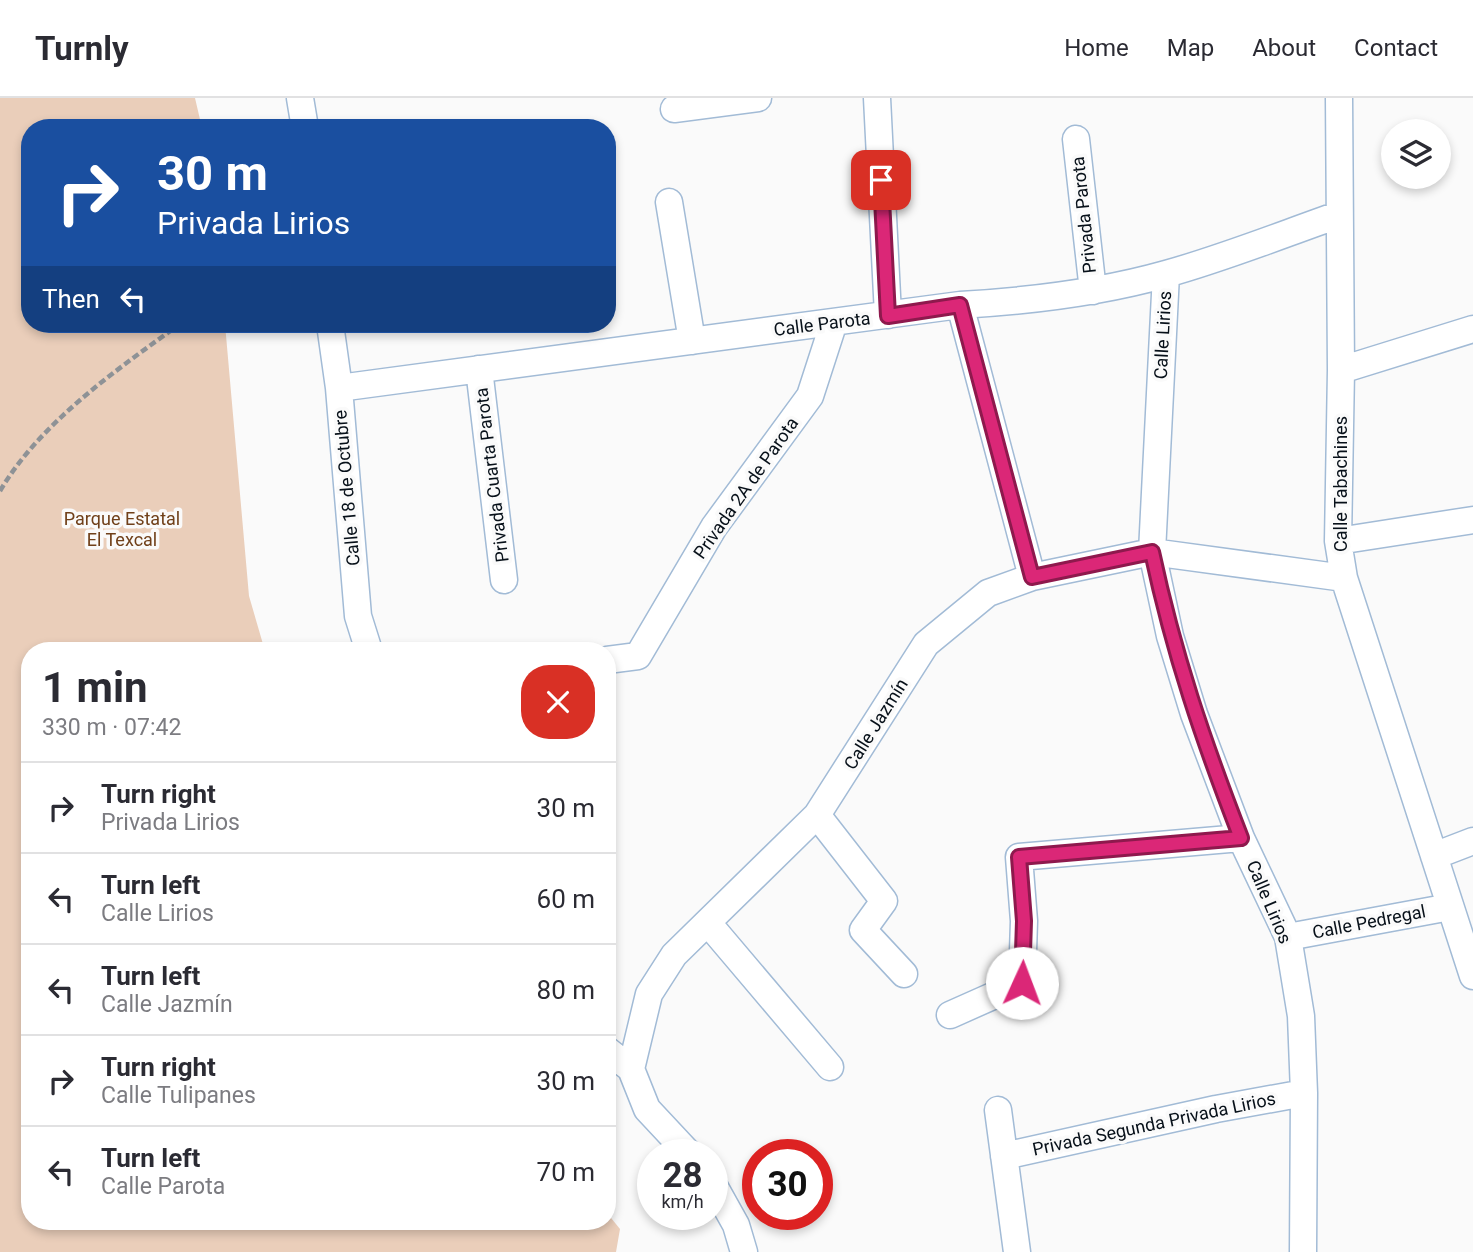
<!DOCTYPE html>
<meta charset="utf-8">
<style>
body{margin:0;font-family:Roboto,sans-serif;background:#f2f2f3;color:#2b2b33;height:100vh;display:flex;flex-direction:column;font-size:26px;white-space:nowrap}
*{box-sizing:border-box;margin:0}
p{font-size:23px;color:#7c7c81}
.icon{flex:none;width:38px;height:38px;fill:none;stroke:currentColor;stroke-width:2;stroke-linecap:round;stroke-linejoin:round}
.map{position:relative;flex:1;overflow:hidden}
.side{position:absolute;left:21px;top:544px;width:595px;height:588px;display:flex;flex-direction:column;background:#fff;border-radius:28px;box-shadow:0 4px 10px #0003}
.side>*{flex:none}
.top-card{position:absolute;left:21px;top:21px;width:595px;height:214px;border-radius:28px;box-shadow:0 4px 10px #0003;background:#1a4fa0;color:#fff;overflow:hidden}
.tools{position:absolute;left:1381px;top:21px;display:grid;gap:14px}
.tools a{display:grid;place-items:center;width:70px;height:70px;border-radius:50%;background:#fff;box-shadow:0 4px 10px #0003;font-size:35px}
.speed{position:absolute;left:637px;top:1041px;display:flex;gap:14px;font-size:35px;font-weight:700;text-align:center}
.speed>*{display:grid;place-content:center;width:91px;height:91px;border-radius:50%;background:#fff;box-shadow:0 4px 10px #0003;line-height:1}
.speed small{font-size:18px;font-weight:400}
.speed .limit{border:10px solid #d22;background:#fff;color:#111}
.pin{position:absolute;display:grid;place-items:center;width:60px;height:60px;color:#fff;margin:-30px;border-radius:14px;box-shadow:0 4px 10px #0006}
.me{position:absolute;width:77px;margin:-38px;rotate:2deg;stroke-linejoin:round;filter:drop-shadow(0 0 5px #0008)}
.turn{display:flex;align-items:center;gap:24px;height:147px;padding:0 21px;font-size:32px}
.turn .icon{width:91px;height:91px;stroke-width:2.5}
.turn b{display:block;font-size:49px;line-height:60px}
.then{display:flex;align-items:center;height:66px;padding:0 21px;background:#0003;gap:14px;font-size:26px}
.round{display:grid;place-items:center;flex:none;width:74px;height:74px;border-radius:28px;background:#f2f2f3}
.head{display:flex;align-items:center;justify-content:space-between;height:119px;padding:0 21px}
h1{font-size:42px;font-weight:700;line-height:52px}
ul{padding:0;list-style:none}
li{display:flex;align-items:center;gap:21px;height:91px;padding:0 21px;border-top:2px solid #e1e1e2}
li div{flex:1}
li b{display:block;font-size:26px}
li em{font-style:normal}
header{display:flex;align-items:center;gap:42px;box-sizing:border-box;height:98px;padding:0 35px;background:#fff;border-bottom:2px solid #e1e1e2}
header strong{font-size:33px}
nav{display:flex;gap:38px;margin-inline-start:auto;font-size:24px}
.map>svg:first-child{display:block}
</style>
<header>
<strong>Turnly</strong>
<nav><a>Home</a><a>Map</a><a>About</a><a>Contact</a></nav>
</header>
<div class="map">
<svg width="1473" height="1154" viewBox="0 0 1473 1154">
<rect width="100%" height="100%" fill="#fafafa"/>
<!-- park -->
<path fill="#eaceba" d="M0,0H195L202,30H30V226H225L249,498L265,553H30V1124H607V1115L620,1131L616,1154H0Z"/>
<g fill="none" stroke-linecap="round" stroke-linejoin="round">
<!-- street casing -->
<g stroke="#a2bbd6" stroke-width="29">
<path id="street" d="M300,0L305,30
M877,0L888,217
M1339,0L1341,272L1338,443L1344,480L1473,878
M674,11L758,0
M1076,41L1093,193
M669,104L692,243
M1166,176L1152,454L1170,538L1194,616L1241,740L1288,839L1301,918L1304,995L1303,1154
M960,207L1032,479
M330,226L339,290L358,518L369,553
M479,271L504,482
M1341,272L1473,231
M339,290L960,207C1029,203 1099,195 1166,176C1224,160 1281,137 1338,117
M1338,443L1473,422
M607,562L638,558L714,429L810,298L834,224
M817,717L884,803L863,832L904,876
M1434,758L1473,743
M708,825L830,969
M1288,839L1450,809
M950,917L1022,885L1024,823L1019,759L1241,740
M607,952L631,971
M998,1012L1017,1154
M690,1057L647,1011L631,971L649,896L674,857L817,717L926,546L988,495L1032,479L1152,454L1344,480
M1004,1058L1216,1011L1304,995
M712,1084L736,1127L744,1154"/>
</g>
<!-- path -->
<path stroke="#8e9296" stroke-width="4.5" stroke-dasharray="7 3.5" stroke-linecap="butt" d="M0,393C40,325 116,272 180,226"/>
<!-- street -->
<use href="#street" stroke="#fff" stroke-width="26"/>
</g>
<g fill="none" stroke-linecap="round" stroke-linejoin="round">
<!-- route casing -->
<g stroke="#8e194d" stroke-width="18">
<path id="route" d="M881,82L888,218L960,207L1032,479L1152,454C1174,557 1203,642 1241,740L1019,759L1024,823L1022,885"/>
</g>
<!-- route -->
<use href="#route" stroke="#db2777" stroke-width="12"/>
</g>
<g text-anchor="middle" stroke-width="7" stroke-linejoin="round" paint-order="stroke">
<!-- street labels -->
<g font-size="18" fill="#071019" stroke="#fafafa">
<text transform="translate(1084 117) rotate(-96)" y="6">Privada Parota</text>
<text transform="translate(822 226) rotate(-7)" y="6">Calle Parota</text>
<text transform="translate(1163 237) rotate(-87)" y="6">Calle Lirios</text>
<text transform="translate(492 377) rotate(-97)" y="6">Privada Cuarta Parota</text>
<text transform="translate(1341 386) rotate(-90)" y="6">Calle Tabachines</text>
<text transform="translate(347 390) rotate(-95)" y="6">Calle 18 de Octubre</text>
<text transform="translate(746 390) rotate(-55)" y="6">Privada 2A de Parota</text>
<text transform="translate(876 626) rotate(-58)" y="6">Calle Jazmín</text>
<text transform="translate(1269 804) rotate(67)" y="6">Calle Lirios</text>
<text transform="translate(1369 824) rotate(-11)" y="6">Calle Pedregal</text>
<text transform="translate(1154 1026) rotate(-12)" y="6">Privada Segunda Privada Lirios</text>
</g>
<!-- park labels -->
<g font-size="18" fill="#70401a" stroke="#fafafa">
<text x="122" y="427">Parque Estatal<tspan x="122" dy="21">El Texcal</tspan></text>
</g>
</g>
</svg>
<div class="tools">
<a><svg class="icon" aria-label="layers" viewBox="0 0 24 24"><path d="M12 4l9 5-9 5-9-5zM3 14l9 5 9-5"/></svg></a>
</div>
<div class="speed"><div>28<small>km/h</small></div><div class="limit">30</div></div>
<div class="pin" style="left:881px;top:82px;background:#d93025"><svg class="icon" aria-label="arrive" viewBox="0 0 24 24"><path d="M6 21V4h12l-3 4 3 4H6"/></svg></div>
<svg class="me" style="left:1022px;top:885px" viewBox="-20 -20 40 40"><circle r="19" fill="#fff"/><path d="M0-13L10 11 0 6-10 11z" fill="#db2777"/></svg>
<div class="top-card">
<div class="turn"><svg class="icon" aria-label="right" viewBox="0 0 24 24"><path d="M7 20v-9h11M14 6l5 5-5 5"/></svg><div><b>30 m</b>Privada Lirios</div></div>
<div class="then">Then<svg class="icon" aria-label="left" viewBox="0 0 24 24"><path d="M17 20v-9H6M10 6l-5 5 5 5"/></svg></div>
</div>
<section class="side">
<div class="head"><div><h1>1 min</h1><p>330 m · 07:42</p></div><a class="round" style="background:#d93025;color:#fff"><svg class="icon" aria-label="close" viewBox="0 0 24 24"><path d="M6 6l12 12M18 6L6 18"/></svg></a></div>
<ul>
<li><svg class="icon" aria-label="right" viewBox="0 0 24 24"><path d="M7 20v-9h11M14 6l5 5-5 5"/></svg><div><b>Turn right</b><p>Privada Lirios</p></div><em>30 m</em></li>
<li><svg class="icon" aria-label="left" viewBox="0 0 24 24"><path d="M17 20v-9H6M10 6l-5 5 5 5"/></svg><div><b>Turn left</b><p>Calle Lirios</p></div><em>60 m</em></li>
<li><svg class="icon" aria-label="left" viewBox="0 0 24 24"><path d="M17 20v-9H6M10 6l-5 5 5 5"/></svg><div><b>Turn left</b><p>Calle Jazmín</p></div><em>80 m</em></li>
<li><svg class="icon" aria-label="right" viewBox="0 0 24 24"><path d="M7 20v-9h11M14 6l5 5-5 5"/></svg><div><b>Turn right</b><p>Calle Tulipanes</p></div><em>30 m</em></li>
<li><svg class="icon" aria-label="left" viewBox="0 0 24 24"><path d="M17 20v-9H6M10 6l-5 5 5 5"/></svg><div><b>Turn left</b><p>Calle Parota</p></div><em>70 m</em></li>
</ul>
</section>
</div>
